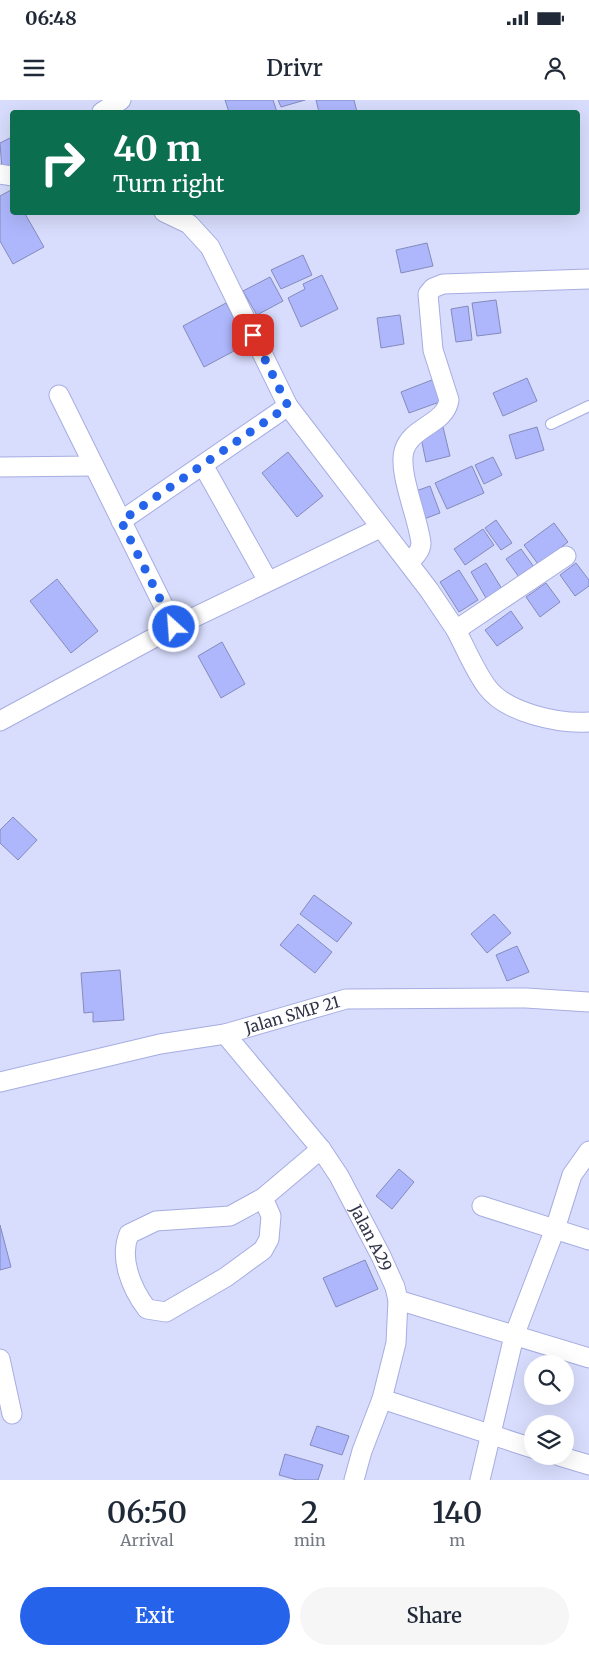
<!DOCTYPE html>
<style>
body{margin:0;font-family:Merriweather,serif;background:#f6f6f7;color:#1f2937;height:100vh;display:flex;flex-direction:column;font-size:19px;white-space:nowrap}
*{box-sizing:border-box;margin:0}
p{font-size:16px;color:#747a83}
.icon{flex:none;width:28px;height:28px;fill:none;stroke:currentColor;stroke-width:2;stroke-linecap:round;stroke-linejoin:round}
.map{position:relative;height:1380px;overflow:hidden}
.sheet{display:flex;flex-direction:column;background:#fff;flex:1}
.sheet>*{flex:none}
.banner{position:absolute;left:10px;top:10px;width:570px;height:105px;border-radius:5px;box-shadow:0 5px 20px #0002;background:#0b6e4f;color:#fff;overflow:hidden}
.tools{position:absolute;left:524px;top:1255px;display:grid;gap:10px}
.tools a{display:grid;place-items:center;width:50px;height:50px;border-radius:50%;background:#fff;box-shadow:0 5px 20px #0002;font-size:25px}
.pin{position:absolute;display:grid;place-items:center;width:42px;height:42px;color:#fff;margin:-21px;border-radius:10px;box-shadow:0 2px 8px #0006}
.me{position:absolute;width:55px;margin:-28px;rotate:334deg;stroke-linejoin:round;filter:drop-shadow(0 0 4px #0008)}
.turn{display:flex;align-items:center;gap:18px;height:105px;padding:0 20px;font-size:22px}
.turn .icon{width:65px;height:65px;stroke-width:2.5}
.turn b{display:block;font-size:35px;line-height:42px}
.eta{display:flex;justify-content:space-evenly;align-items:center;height:85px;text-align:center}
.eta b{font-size:30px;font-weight:600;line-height:35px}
.cta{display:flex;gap:10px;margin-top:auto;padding:10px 20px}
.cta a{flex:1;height:58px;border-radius:30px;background:#2563eb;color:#fff;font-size:20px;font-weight:600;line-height:58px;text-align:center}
.cta a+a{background:#f6f6f7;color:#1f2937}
.status{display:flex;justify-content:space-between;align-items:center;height:35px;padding:0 25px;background:#fff;direction:ltr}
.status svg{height:14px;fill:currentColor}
header{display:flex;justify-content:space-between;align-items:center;height:65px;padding:0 20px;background:#fff;font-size:22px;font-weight:600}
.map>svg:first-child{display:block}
</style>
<div class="status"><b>06:48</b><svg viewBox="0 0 49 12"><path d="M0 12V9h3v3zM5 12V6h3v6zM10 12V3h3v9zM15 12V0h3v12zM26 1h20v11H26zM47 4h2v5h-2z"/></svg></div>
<header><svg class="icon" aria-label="menu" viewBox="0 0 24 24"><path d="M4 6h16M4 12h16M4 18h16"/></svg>Drivr<svg class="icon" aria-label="person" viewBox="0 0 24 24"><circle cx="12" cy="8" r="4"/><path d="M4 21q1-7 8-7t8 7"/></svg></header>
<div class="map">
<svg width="589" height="1380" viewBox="0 0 589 1380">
<rect width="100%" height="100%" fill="#d8ddfd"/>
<!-- building -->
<path fill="#aeb7fc" stroke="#848bbc" d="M225,0H273L277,12H229Z
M278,0H305L281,7Z
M316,0H354L357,12H319Z
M12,37V66L2,70L0,43Z
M11,90L12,112H24L44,147L13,164L0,141V96Z
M427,143L433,166L401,173L396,150Z
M303,155L312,175L281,189L271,170Z
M322,175L338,209L301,227L288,198L305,189L303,184Z
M270,177L283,201L257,215L243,191Z
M496,200L501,233L477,236L472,203Z
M226,203L247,244L204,267L183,226Z
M468,206L472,240L456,242L451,209Z
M400,215L404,244L381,248L377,218Z
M437,278L445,300L409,313L401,292Z
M527,278L537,301L503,316L493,293Z
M443,327L450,356L426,362L420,333Z
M537,327L544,350L516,359L509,335Z
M288,352L323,396L297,417L262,373Z
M493,357L502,375L484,384L475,365Z
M472,366L484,393L447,409L435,383Z
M430,386L440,413L424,419L413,392Z
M496,420L512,443L501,450L485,428Z
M554,423L568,442L538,464L524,445Z
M483,429L494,445L465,465L454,449Z
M521,449L534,467L519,477L506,459Z
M486,463L502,489L486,498L471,472Z
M576,463L589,480V486L575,496L560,475Z
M459,470L478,500L459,512L440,482Z
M57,479L98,531L71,553L30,501Z
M546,483L560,502L540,517L526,497Z
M511,511L523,528L497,546L485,530Z
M222,542L245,584L221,598L198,556Z
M13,717L37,740L18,760L0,743V730Z
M314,795L352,823L337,842L300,814Z
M494,814L511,833L487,853L471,834Z
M298,824L332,852L315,873L280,845Z
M517,846L529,872L507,881L496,855Z
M120,870L124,920L93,922V912L84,913L81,873Z
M399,1069L414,1082L392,1109L376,1096Z
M0,1125L11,1167L0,1170Z
M365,1160L378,1189L336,1207L323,1178Z
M317,1326L349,1336L342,1355L310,1345Z
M285,1354L323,1365L318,1380H297L279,1375Z"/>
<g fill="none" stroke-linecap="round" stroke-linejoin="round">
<!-- lane casing -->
<g stroke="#a6ade1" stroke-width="12">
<path id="lane" d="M551,324L589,306"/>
</g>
<!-- street casing -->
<g stroke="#a6ade1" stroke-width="21">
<g id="street">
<path d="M102,12L121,0"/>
<path d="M0,74L12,76"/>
<path d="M164,112L189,124L210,147L288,306L429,490L456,530L566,456"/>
<path d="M59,295L174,527"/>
<path d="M203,365L268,481"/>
<path d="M0,367L94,366"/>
<path d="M121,421L288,306"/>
<path d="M408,462C415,457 421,451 421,443C418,417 398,373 404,351C411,326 445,325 449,300L433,250L428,194L433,188L443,184L589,179"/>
<path d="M456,530C466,549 475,571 487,587C506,613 559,624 589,622"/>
<path d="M0,621L174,527L380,428"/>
<path id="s1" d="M225,934L321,1049L339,1076L381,1156L395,1187L398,1200L396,1243L382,1299L362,1351L354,1380"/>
<path id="s2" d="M0,982L160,944L225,934L346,899L526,898L589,902"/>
<path d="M263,1098L271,1116L269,1139L263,1150L226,1177L166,1212L147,1209C131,1188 119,1158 129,1134L156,1121L230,1116L263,1098L321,1049"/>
<path d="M482,1106L589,1140"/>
<path d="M398,1200L589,1258"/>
<path d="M0,1259L12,1314"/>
<path d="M382,1299L532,1348"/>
<path d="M559,1356L589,1365"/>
<path d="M480,1380L514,1236L555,1129L572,1075L589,1051"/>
</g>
</g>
<!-- lane -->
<use href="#lane" stroke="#fff" stroke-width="10"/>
<!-- street -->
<use href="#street" stroke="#fff" stroke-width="19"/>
</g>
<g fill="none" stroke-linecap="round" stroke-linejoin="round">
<!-- route -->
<path stroke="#2563eb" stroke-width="9" stroke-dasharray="0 16.2" d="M174,527L121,421L288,306L253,235"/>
</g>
<g text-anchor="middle" stroke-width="4.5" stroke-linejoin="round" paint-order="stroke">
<!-- street labels -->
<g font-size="16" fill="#32354a" stroke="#fff">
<text dy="6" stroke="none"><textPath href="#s2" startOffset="300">Jalan SMP 21</textPath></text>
<text dy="6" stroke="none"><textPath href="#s1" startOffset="252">Jalan A29</textPath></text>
</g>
</g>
</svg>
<div class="tools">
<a><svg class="icon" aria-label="search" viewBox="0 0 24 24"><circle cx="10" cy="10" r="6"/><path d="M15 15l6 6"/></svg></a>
<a><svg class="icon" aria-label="layers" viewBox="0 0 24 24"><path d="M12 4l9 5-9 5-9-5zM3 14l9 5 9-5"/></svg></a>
</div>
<div class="pin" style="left:253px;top:235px;background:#d93025"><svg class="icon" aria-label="arrive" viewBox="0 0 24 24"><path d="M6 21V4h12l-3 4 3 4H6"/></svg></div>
<svg class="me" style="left:174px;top:527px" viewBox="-20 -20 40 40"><circle r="17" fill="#2563eb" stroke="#fff" stroke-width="3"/><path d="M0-11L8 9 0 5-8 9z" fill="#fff"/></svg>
<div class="banner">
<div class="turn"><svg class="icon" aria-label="right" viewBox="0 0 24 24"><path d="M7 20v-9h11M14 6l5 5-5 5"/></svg><div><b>40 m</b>Turn right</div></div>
</div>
</div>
<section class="sheet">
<div class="eta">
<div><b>06:50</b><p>Arrival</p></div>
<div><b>2</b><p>min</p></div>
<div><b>140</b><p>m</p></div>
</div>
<div class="cta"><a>Exit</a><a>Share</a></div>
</section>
